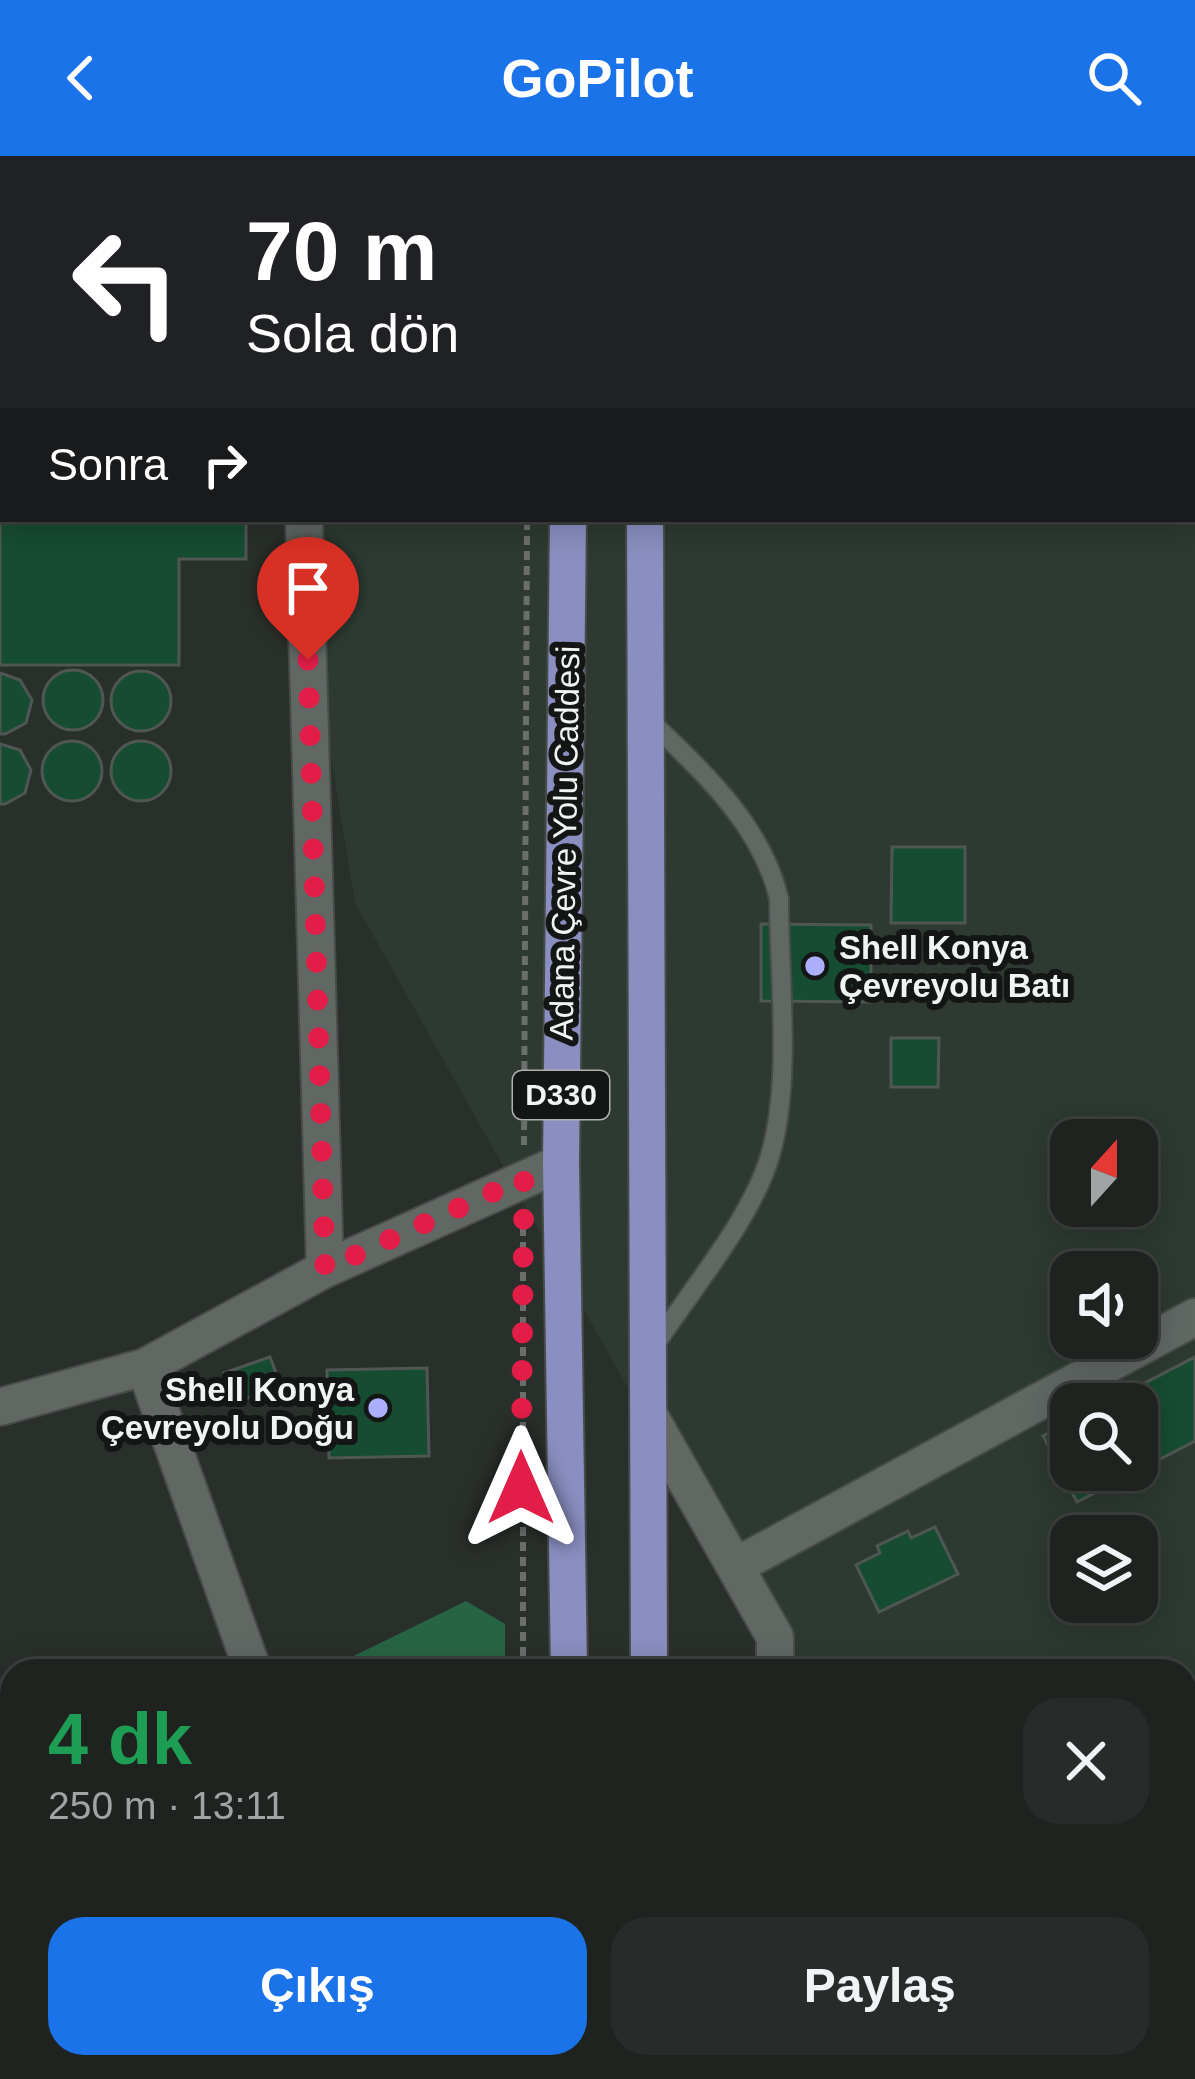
<!DOCTYPE html>
<html lang="tr">
<meta charset="utf-8">
<style>
body{margin:0;font-family:Arial,sans-serif;background:#272b29;color:#f1f3f6;height:100vh;display:flex;flex-direction:column;font-size:45px;white-space:nowrap}
*{box-sizing:border-box;margin:0}
p{font-size:39px;color:#a1a4a5}
.icon{flex:none;width:66px;height:66px;fill:none;stroke:currentColor;stroke-width:2;stroke-linecap:round;stroke-linejoin:round}
.map{position:relative;flex:1;overflow:hidden}
.drawer{position:absolute;left:0px;top:1503px;width:1197px;height:420px;display:flex;flex-direction:column;background:#1f2320;border-radius:36px 36px 0 0;box-shadow:0 6px 30px #0003,0 0 0 3px #3c403e}
.drawer>*{flex:none}
.hud{position:absolute;left:0px;top:0px;width:1197px;height:366px;box-shadow:0 6px 30px #0003,0 0 0 3px #3c403e;background:#202124;color:#fff;overflow:hidden}
.needle{width:78px;rotate:21deg}
.fabs{position:absolute;left:1050px;top:963px;display:grid;gap:24px}
.fabs a{display:grid;place-items:center;width:108px;height:108px;border-radius:24px;background:#1f2320;box-shadow:0 6px 30px #0003,0 0 0 3px #3c403e;font-size:60px}
.pin{position:absolute;display:grid;place-items:center;width:102px;height:102px;color:#fff;margin:-123px -51px;border-radius:50% 50% 50% 0;rotate:-45deg;box-shadow:0 0 12px #0007}
.pin .icon{rotate:45deg}
.me{position:absolute;width:132px;margin:-66px;rotate:0deg;stroke-linejoin:round;filter:drop-shadow(0 0 9px #0008)}
.turn{display:flex;align-items:center;gap:42px;height:252px;padding:0 48px;font-size:54px}
.turn .icon{width:156px;height:156px;stroke-width:2.5}
.turn b{display:block;font-size:84px;line-height:102px}
.then{display:flex;align-items:center;height:114px;padding:0 48px;background:#0003;gap:24px;font-size:45px}
.round{display:grid;place-items:center;flex:none;width:126px;height:126px;border-radius:36px;background:#272b29}
.headline{display:flex;align-items:center;justify-content:space-between;height:204px;padding:0 48px}
h1{font-size:72px;font-weight:600;line-height:90px;color:#1e9e55}
.button{display:flex;gap:24px;margin-top:auto;padding:24px 48px}
.button a{flex:1;height:138px;border-radius:36px;background:#1a73e8;color:#fff;font-size:48px;font-weight:600;line-height:138px;text-align:center}
.button a+a{background:#272b29;color:#f1f3f6}
header{display:flex;justify-content:space-between;align-items:center;height:156px;padding:0 48px;background:#1a73e8;color:#fff;font-size:54px;font-weight:600}
.map>svg:first-child{display:block}
</style>
<header><svg class="icon" aria-label="back" viewBox="0 0 24 24"><path d="M15 5l-7 7 7 7"/></svg>GoPilot<svg class="icon" aria-label="search" viewBox="0 0 24 24"><circle cx="10" cy="10" r="6"/><path d="M15 15l6 6"/></svg></header>
<div class="map">
<svg width="1195" height="1923" viewBox="0 0 1195 1923">
<rect width="100%" height="100%" fill="#292f2b"/>
<!-- built -->
<path fill="#2d3931" fill-rule="evenodd" d="M231,0H1195V1923H1017L1010,1911H1185V1515H787L355,747L292,363H1194V3ZM1071,984H1137V1050H1071ZM1071,1116H1137V1182H1071ZM1071,1248H1137V1314H1071ZM1071,1380H1137V1446H1071Z"/>
<!-- green -->
<path fill="#276444" d="M466,1445L505,1468V1515H323Z
M365,1911H501V1923H365Z"/>
<!-- building -->
<path fill="#164c31" stroke="#505753" stroke-width="3" d="M0,80L3,363H246V403H179V509H0Z
M43 544a30 30 0 1 1 60 0a30 30 0 1 1-60 0Z
M111 545a30 30 0 1 1 60 0a30 30 0 1 1-60 0Z
M0,517L20,524L32,544L26,567L5,578H0Z
M42 615a30 30 0 1 1 60 0a30 30 0 1 1-60 0Z
M111 615a30 30 0 1 1 60 0a30 30 0 1 1-60 0Z
M0,588L20,594L31,614L25,637L5,648H0Z
M892,691H965V767H891Z
M761,768L871,769V846L761,845Z
M891,882H939L938,931H891Z
M270,1201L281,1230L234,1247L224,1217Z
M1195,1201V1285L1077,1346L1043,1280L1071,1265V1314H1137V1248H1104Z
M427,1212L429,1300L329,1302L327,1214Z
M935,1371L958,1418L879,1456L856,1409L880,1397L877,1390L908,1375L911,1382Z
M1195,1568V1676L1185,1680V1572Z
M12,1604V1805L0,1809V1608Z"/>
<g fill="none" stroke-linecap="round" stroke-linejoin="round">
<!-- service casing -->
<g stroke="#474c49" stroke-width="22">
<path id="service" d="M649,564C702,615 762,669 779,743C779,822 792,926 770,1000C752,1062 691,1134 655,1189"/>
</g>
<!-- minor casing -->
<g stroke="#474c49" stroke-width="40">
<path id="minor" d="M299,0V3
M304,363L325,1113
M145,1211L253,1515
M0,1251L145,1211L325,1113L561,1007
M650,1261L775,1481V1515
M736,1410L1195,1161
M0,1847L12,1840
M330,1923L331,1911
M774,1923V1911"/>
</g>
<!-- tertiary casing -->
<g stroke="#474c49" stroke-width="40">
<path id="tertiary" d="M538,0L540,3
M0,3L14,0"/>
</g>
<!-- trunk casing -->
<g stroke="#474c49" stroke-width="40">
<path id="trunk" d="M571,0V3
M642,0V3
M568,363L561,1007L569,1515
M645,363L649,1515
M572,1911V1923
M647,1923V1911"/>
</g>
<!-- path -->
<path stroke="#6a6f6c" stroke-width="6" stroke-dasharray="9 6" stroke-linecap="butt" d="M689,0V3
M524,989L527,363
M523,1515V1057
M523,1923V1911"/>
<!-- service -->
<use href="#service" stroke="#616864" stroke-width="18"/>
<!-- minor -->
<use href="#minor" stroke="#616864" stroke-width="36"/>
<!-- tertiary -->
<use href="#tertiary" stroke="#616864" stroke-width="36"/>
<!-- trunk -->
<use href="#trunk" stroke="#8a8ec0" stroke-width="36"/>
</g>
<g fill="none" stroke-linecap="round" stroke-linejoin="round">
<!-- route -->
<path stroke="#e11d48" stroke-width="21" stroke-dasharray="0 37.8" d="M308,504L325,1113L524,1022L521,1332"/>
</g>
<!-- markers -->
<g fill="#abaffb" stroke="#141615" stroke-width="4.5">
<circle cx="815" cy="810" r="12"/>
<circle cx="378" cy="1252" r="12"/>
</g>
<g text-anchor="middle" stroke-width="12" stroke-linejoin="round" paint-order="stroke">
<!-- shield labels -->
<rect fill="#141615" stroke="#aeb1b0" stroke-width="3" x="513" y="915" width="96" height="48" rx="9"/>
<g font-size="30" font-weight="bold" fill="#f0f4f2">
<text x="561" y="949">D330</text>
</g>
<!-- street labels -->
<g font-size="33" fill="#f0f4f2" stroke="#141615">
<text transform="translate(564 687) rotate(-89)" y="12">Adana Çevre Yolu Caddesi</text>
</g>
<!-- poi labels -->
<g font-size="33" font-weight="bold" fill="#f0f4f2" stroke="#141615" text-anchor="start">
<text x="839" y="803">Shell Konya<tspan x="839" dy="38">Çevreyolu Batı</tspan></text>
<text x="354" y="1245" text-anchor="end">Shell Konya<tspan x="354" dy="38">Çevreyolu Doğu</tspan></text>
</g>
</g>
</svg>
<div class="fabs">
<a><svg class="needle" viewBox="-14 -14 28 28"><path d="M0-13l5 13h-10z" fill="#e53935"/><path d="M0 13l5-13h-10z" fill="#a1a4a5"/></svg></a>
<a><svg class="icon" aria-label="sound" viewBox="0 0 24 24"><path d="M4 9h4l5-4v14l-5-4H4zM17 9q2 3 0 6"/></svg></a>
<a><svg class="icon" aria-label="search" viewBox="0 0 24 24"><circle cx="10" cy="10" r="6"/><path d="M15 15l6 6"/></svg></a>
<a><svg class="icon" aria-label="layers" viewBox="0 0 24 24"><path d="M12 4l9 5-9 5-9-5zM3 14l9 5 9-5"/></svg></a>
</div>
<div class="pin" style="left:308px;top:504px;background:#d93025"><svg class="icon" aria-label="arrive" viewBox="0 0 24 24"><path d="M6 21V4h12l-3 4 3 4H6"/></svg></div>
<svg class="me" style="left:521px;top:1332px" viewBox="-20 -20 40 40"><path d="M0-17L14 15 0 8-14 15z" fill="#e11d48" stroke="#fff" stroke-width="4"/></svg>
<div class="hud">
<div class="turn"><svg class="icon" aria-label="left" viewBox="0 0 24 24"><path d="M17 20v-9H6M10 6l-5 5 5 5"/></svg><div><b>70 m</b>Sola dön</div></div>
<div class="then">Sonra<svg class="icon" aria-label="right" viewBox="0 0 24 24"><path d="M7 20v-9h11M14 6l5 5-5 5"/></svg></div>
</div>
<section class="drawer">
<div class="headline"><div><h1>4 dk</h1><p>250 m · 13:11</p></div><a class="round"><svg class="icon" aria-label="close" viewBox="0 0 24 24"><path d="M6 6l12 12M18 6L6 18"/></svg></a></div>
<div class="button"><a>Çıkış</a><a>Paylaş</a></div>
</section>
</div>
